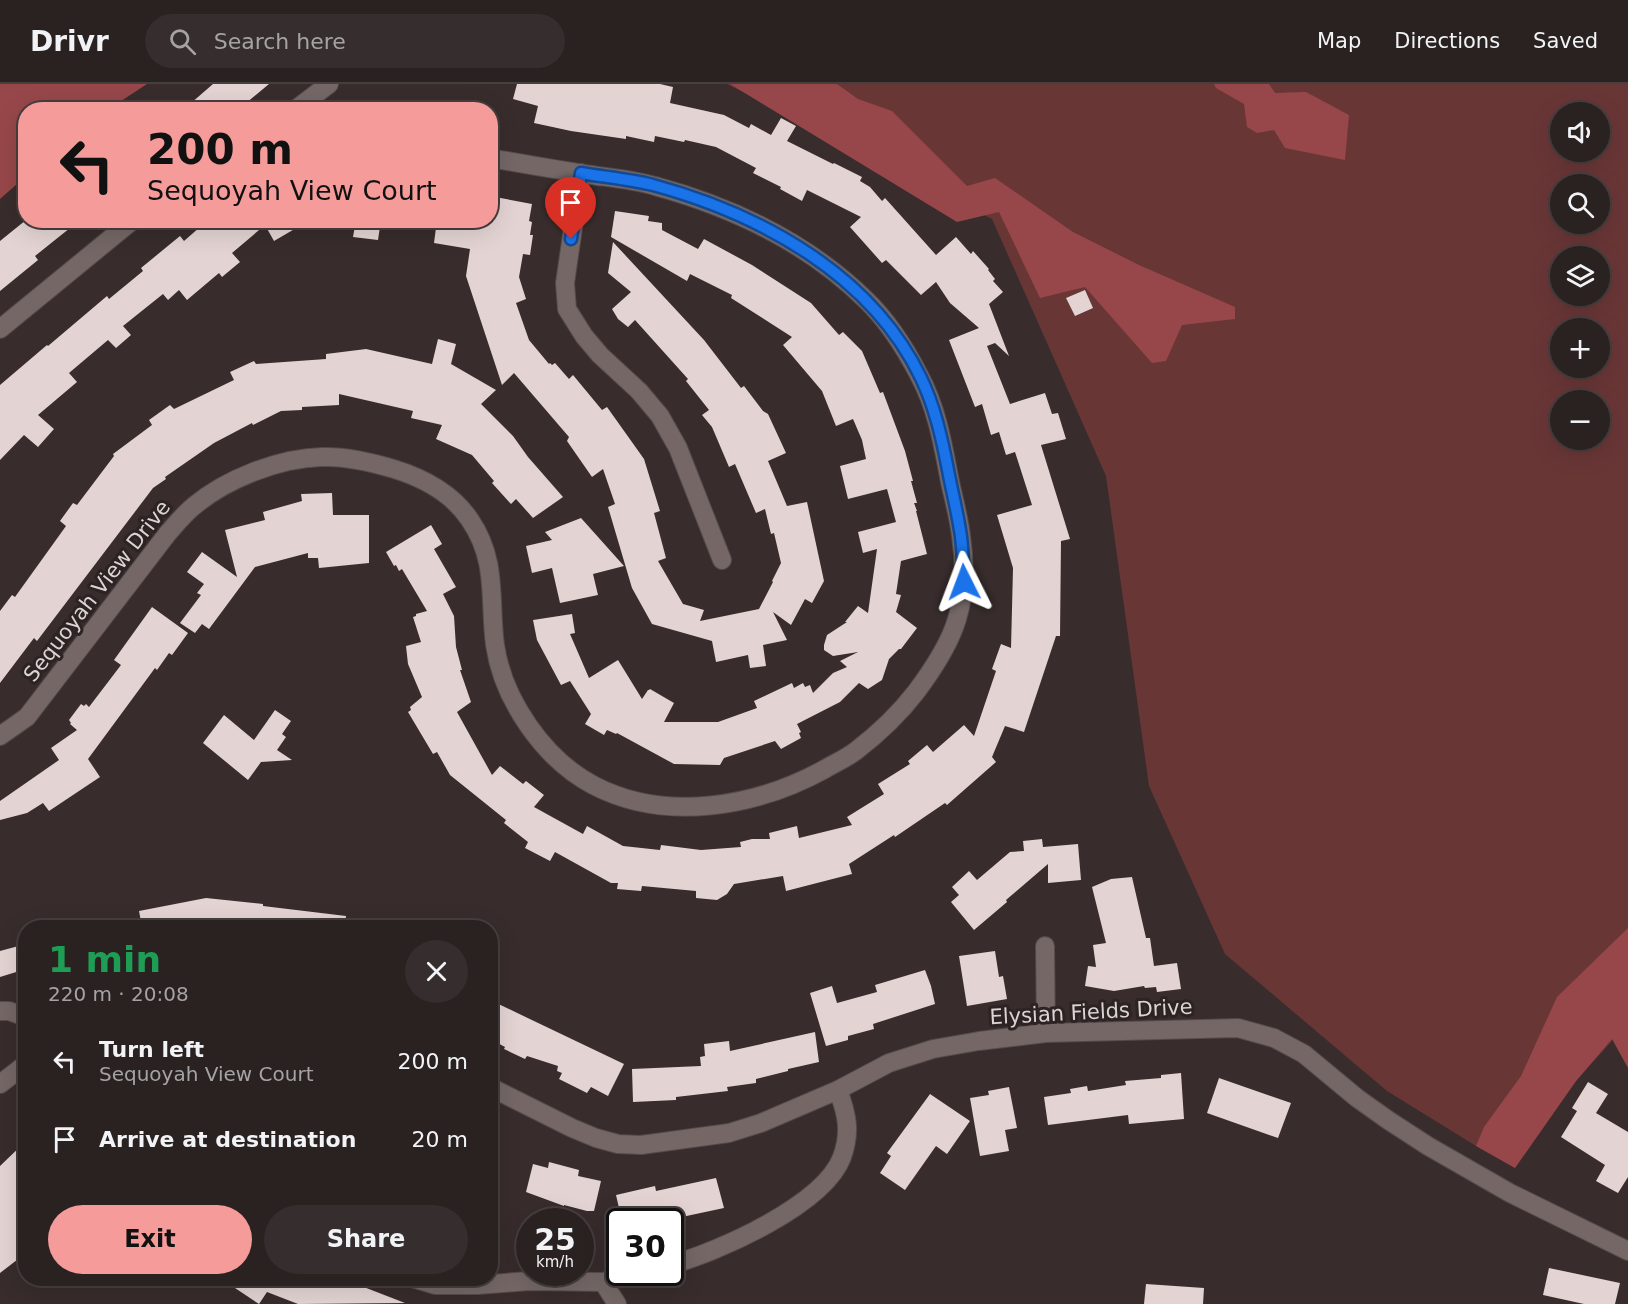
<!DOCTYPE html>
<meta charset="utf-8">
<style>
body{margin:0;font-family:"DejaVu Sans",sans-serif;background:#362e2e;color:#f1f3f6;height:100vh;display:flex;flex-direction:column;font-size:22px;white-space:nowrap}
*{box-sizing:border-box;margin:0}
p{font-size:20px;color:#a5a3a5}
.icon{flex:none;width:33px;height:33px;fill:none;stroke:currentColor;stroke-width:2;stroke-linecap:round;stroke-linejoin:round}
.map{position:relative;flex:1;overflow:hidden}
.panel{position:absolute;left:18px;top:836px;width:480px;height:366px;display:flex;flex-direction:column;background:#2a2121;border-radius:24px;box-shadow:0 6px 24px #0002,0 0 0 2px #463e3f}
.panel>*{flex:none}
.guide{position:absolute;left:18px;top:18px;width:480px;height:126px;border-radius:24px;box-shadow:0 6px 24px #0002,0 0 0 2px #463e3f;background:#f59b9a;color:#111;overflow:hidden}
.tools{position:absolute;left:1550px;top:18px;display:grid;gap:12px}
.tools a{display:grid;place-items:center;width:60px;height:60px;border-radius:50%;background:#2a2121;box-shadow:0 6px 24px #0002,0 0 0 2px #463e3f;font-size:30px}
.speed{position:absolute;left:516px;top:1124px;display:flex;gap:12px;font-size:30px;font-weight:700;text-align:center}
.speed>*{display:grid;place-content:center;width:78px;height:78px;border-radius:50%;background:#2a2121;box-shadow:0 6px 24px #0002,0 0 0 2px #463e3f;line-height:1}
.speed small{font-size:15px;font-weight:400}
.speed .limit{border:3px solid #111;border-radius:9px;background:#fff;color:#111}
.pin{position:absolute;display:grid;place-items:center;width:51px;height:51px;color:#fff;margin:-62px -26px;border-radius:50% 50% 50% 0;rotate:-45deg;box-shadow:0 0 6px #0007}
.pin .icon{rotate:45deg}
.me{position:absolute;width:66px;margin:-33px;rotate:357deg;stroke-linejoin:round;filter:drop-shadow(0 0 4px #0008)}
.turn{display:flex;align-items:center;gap:21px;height:126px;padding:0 30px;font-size:27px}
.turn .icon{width:78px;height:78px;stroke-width:2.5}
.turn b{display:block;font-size:42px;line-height:51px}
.round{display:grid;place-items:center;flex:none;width:63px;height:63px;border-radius:32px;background:#362e2e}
.head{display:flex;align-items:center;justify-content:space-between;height:102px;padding:0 30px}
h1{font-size:36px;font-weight:600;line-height:45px;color:#1e9e55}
.button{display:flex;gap:12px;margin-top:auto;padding:12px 30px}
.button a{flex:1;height:69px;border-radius:36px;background:#f59b9a;color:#111;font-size:24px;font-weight:600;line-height:69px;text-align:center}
.button a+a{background:#362e2e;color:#f1f3f6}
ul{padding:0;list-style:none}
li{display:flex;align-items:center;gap:18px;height:78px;padding:0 30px}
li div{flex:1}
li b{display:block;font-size:22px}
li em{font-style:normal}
header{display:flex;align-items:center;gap:36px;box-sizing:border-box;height:84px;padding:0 30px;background:#2a2121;border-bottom:2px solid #463e3f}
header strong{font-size:28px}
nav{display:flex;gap:33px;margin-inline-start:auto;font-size:21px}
.search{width:420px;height:54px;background:#362e2e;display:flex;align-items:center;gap:15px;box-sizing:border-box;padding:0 21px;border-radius:33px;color:#a5a3a5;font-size:22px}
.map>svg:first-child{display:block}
</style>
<header>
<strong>Drivr</strong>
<div class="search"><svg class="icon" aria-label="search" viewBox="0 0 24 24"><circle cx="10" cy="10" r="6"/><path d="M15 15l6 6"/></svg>Search here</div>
<nav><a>Map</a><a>Directions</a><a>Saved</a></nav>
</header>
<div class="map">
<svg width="1628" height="1220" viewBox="0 0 1628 1220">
<rect width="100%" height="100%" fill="#382c2c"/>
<!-- green -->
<path fill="#693636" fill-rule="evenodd" d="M727,0H1628V939L1576,997L1515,1084L1476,1062L1387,1007L1225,870L1149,702L1106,392L992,135ZM1560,28H1599V68H1560ZM1560,100H1599V140H1560ZM1560,172H1599V212H1560ZM1560,244H1599V284H1560ZM1560,316H1599V356H1560Z"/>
<!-- forest -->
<path fill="#974749" d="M0,0H147L109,25L26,26L25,93L0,115Z
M730,0H837L858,15L892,27L967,102L995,94L1073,148L1139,181L1235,223V235L1182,241L1166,277L1152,279L1085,203L1040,214L999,128L957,138Z
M1214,0H1269L1275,9L1306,8L1349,31L1345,76L1285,64L1274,46L1257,49L1247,43L1244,20L1216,4Z
M1628,844V984L1612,955L1576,997L1515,1084L1476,1062L1484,1043L1521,992L1557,913Z"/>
<!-- building -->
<path fill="#e3d4d3" d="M213,0H269L245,20L242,17L232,26H183Z
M517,0H660L673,3L670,19L724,31L749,44L751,40L771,51L781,34L796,42L787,57L833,80L834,79L862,93L860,97L870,103L882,117L885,114L936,171L956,153L971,170L973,167L989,185L988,186L995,195L993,197L1003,208L989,220L1009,272L995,259L987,262L1010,320L1045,309L1052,330L1058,329L1066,355L1041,361L1070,455L1061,457L1060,552H1056L1024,648L1005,642L992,673L996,678L947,721L945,719L895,753L894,751L849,780L852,790L786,807L783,792L734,800L727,810L717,816L696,814V807L642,802L641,807L617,805L618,799H611L555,768L550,777L525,764L528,758L504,739L506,736L450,691L437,668L433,670L408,628L411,626L410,623L422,613L408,580L406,562L421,558L413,533L416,532V530L427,527L402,485L399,487L396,481L394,482L386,468L431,441L442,460L434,465L456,503L443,510L454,532L456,563L462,586H460L471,618L457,628L492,691L500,682L523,700L526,697L544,711L534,723L583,750L587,742L623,762L660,766L661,761L701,766L741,763L740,758L752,755H770L769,749L797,742L799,754L852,741L847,733L884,710L878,700L910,680L908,677L927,661L933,668L964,641L974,652L996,587L992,585L1001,560L1011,564L1013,484L997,431L1032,421L1015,368L1006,371L999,348L991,351L982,320L975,323L949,256L979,244L950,219L936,198L921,211L886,176L882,179L850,143L861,133L807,106L802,117L780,105L781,103L753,89L756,84L716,63L685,56L684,58L655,52L654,58L626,52V55L571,47L534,39L538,22L513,15Z
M490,112L532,120L529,137L532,138L530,151H533L530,171L523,170L519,193L526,215L516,219L529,256L549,280L550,279L552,281L555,279L569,295L573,291L602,326L607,323L644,375L660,427L654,429L666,474L658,477L683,520L704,526L700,537L759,525L773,498L772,497L781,479L774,449L771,450L765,425L756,429L735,380L729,383L712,343L702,331L709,326L686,297L688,295L635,236L628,243L618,235L612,225L631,208L608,189L613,158L704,256L741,304L744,302L763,327L768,330L786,369L768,377L787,422L807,418L824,497L812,519L805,515L791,541L773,528L787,556L763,561L766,582L750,584L748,571L716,578L712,557L652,540L632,504L608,423L615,420L603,385L592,393L567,357L569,353L514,289L502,301L466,192L470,165L434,159L437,136H490Z
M615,127L649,132L648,137L662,139V146L698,165L704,155L752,181L811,219L839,251L843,248L862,267L880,309L883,308L905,367L913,397H911L917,419H914L917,427H916L927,470L901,477L896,510L901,511L896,528L917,544L901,565H899L889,575L882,596L868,605L859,599L840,618L797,640L801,648L799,649L801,654L781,665L775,657L724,674L720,681L674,680L617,649L616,650L607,646L604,651L585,640L591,630L570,597L561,601L537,556L533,536L572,530L575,549L570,550L589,594L618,576L642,615L648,606H649L650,605L674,619L664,638H718L757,624L754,617L792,599L794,604L803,599L805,603L810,601L813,609L833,589L847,583L840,577L858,568L833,572L824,566V561L827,551L847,538H845L858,522L868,529L877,465L863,469L858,448L896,438L887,405L848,415L840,382L866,375L862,356L853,335L836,342L822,307L783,261L792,253L731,214L732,211L690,190L687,197L611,153Z
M26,136H80L35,172L38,176L0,207V157Z
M208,136H310L274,157L265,141L232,169L240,178L222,193L219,189L187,216L179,206L168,216L163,210L123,242L131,251L116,264L108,256L69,289L77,298L38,331L54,345L38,363L24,351L0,376V301L47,261L48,262L107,212L109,215L143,187L141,184L180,152L184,157Z
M356,136H381L378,156L353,153Z
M1085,206L1093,224L1075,232L1066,214Z
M438,255L456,260L451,280L496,306L481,320L513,352L528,373L563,413L533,434L516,415L511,420L492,399L494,397L472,371L436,355L442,341L411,334L413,327L339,310V321L302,323V326L281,327L253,341L252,339L214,359L165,393L166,395L153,404L37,557L34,554L0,599V527L12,511L15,513L66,442L60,437L73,419L77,421L114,372L113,370L152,341L149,336L170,321L174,325L234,296L230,288L254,277L256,280L326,275V270L366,265L432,280Z
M332,409L333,431H369V479L319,484L318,474H308V469L255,483L209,545L202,540L195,549L180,539L201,511L197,509L204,500L187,488L202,468L237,493L225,446L265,436L263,428L302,417L301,410Z
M581,434L624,482L593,490L598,511L560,519L552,484L532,489L526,462L552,456L545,448Z
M152,523L188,549L172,571L169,569L157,586L155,584L88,675L100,693L49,727L43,719L27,729L0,736V717L59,676L51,664L77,646L70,640L71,639L69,636L81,620L84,622L86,620L89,623L121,581L114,576Z
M275,626L291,637L282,650L286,653L277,666L292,676L261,678L248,696L203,659L224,631L254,656Z
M1042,755L1043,763L1078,760L1081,796L1048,799V780L1006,816L1007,818L974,846L951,818L959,811L952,803L969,787L977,796L1010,768L1024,767L1023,757Z
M1132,793L1146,854H1150L1154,882L1177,879L1181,905L1157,908L1156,903L1145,904L1144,902L1114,907L1085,902L1088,882L1096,883L1093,861L1106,859L1092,803L1111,795Z
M206,814L263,820V822L346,832L345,843H142L139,827Z
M26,860V885L0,893V867Z
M995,867L999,893L1003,892L1007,915L967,922L959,872Z
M925,886L931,902L935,920L873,940L874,945L848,952V956L826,962L810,909L832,902L837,919L877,908L875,901Z
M490,916L624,980L608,1012L591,1003L587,1009L559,995L562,989L557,987L558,982L527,972L525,975L504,965L505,963L490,955Z
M815,948L819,978L788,985V987L756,995V999L727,1003L728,1007L676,1013V1016L633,1018L632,985L701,982L700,973L705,972L704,960L729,957L730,967Z
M1181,989L1184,1035L1129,1040L1128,1031L1048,1041L1044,1013L1071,1009L1070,1005L1087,1002L1088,1007L1126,1001L1125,997L1161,994V991Z
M1219,994L1291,1019L1278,1054L1207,1029Z
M1588,998L1608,1010L1596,1029L1628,1048V1093L1618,1109L1596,1097L1605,1081L1561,1053L1577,1027L1572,1024Z
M1009,1003L1017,1044L1005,1046L1009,1067L980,1072L970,1014L989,1011L988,1007Z
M930,1010L970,1037L947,1070L936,1062L905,1106L880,1089L891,1072L887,1069Z
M26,1057V1169L0,1189V1082Z
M549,1078L579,1086L578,1092L601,1097L594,1127H587L564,1121V1122L526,1108L533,1080L548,1084Z
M716,1094L724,1124L663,1137H622L616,1111L655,1102L656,1107Z
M1549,1184L1620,1199L1615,1220H1584L1543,1211Z
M234,1194H347L357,1198L356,1200L405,1219L298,1220L267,1208L259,1220L235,1204L239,1197L234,1195Z
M1146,1200L1204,1204L1203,1220H1144Z"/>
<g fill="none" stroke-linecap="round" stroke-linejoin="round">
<!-- minor casing -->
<g stroke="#544a4a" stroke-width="20">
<path id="minor" d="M295,26L329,0
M581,89L565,199L567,225L584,252L600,271L639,307L660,332L678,364L722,476
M0,245L133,136
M0,652L27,633L168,449C176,440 184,430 194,422C226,395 279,374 322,373C347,372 371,378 394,385C423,394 453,410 470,436C498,477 489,516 495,561C503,616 544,675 593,701C665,739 756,723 825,685C835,679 847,674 857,666C879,649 899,630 916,608C931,588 950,559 957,535C965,509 965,479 961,452C959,434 954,416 950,398C943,361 937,324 919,291C905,264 888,237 866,216C808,159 732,123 655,102C635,96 613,94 591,91C558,86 524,80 490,74
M1045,862L1046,949
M0,927H9L26,933
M0,1000L26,980
M490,1003L572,1044L596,1054L618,1060L641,1061L729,1049L761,1039L838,1006L889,979L933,965L979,957L1046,949L1238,944L1274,954L1304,970L1357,1014L1388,1036L1428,1062L1510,1109L1628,1167
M670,1181C718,1168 824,1121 842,1073C851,1048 847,1030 838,1006
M412,1194L435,1201H478L529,1197L603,1198L642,1188
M603,1198L617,1220"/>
</g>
<!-- minor -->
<use href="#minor" stroke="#746766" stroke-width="18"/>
</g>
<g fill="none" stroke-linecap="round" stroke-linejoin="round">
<!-- route casing -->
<g stroke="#114b97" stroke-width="15">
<path id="route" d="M571,155L581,89C604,93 629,95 653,101C760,130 871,190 921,294C935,323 942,355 948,386C952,408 958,430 961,453C963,468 963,483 964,498"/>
</g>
<!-- route -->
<use href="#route" stroke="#1a73e8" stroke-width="10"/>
</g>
<g text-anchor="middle" stroke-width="6" stroke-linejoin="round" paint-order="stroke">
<!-- street labels -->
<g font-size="21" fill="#dbd4d4" stroke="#2d2322">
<text transform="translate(97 507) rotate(-52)" y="7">Sequoyah View Drive</text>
<text transform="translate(1091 928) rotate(-3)" y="7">Elysian Fields Drive</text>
</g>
</g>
</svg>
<div class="tools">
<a><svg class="icon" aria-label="sound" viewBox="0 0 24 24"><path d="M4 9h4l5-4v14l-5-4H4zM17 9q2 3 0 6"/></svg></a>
<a><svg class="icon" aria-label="search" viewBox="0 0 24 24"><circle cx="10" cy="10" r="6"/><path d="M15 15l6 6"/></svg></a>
<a><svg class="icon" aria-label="layers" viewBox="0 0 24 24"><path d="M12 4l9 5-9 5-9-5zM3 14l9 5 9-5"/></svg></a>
<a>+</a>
<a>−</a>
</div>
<div class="speed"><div>25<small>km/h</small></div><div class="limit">30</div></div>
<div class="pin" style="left:571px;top:155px;background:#d93025"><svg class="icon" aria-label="arrive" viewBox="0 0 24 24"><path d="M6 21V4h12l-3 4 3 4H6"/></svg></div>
<svg class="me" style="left:964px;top:498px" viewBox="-20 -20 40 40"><path d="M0-17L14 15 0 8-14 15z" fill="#1a73e8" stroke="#fff" stroke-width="4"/></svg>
<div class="guide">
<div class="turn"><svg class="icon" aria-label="left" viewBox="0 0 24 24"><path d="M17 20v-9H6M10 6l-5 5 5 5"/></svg><div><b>200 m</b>Sequoyah View Court</div></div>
</div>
<section class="panel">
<div class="head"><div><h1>1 min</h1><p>220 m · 20:08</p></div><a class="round"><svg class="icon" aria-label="close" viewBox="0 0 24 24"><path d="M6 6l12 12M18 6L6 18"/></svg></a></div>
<ul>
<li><svg class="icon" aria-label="left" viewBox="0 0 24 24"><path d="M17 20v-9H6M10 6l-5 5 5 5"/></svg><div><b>Turn left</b><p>Sequoyah View Court</p></div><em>200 m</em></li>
<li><svg class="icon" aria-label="arrive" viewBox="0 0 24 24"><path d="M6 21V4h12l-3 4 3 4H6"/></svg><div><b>Arrive at destination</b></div><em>20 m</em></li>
</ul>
<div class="button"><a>Exit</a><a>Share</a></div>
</section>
</div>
